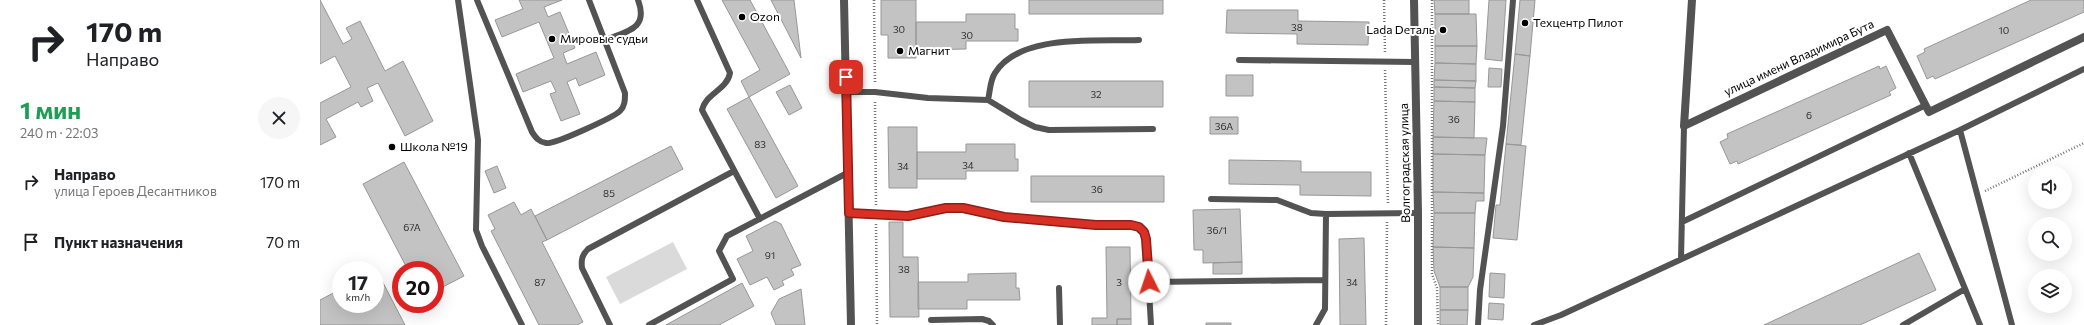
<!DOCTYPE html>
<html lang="ru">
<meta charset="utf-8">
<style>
body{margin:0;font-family:Commissioner,sans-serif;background:#f6f6f6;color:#202124;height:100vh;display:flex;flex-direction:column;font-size:15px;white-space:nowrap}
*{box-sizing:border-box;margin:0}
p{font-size:13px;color:#757577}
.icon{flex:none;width:22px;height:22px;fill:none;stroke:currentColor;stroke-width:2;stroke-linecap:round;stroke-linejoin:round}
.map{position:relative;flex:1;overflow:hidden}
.sheet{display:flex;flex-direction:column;background:#fff;width:320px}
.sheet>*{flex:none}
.guide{background:#fff;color:#202124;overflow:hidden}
.fabs{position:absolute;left:1708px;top:165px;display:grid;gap:8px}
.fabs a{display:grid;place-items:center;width:44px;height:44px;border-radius:50%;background:#fff;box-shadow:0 4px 16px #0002;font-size:20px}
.speed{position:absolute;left:12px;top:261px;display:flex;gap:8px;font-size:20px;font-weight:700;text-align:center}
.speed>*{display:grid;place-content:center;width:52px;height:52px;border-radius:50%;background:#fff;box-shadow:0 4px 16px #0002;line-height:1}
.speed small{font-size:10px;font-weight:400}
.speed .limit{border:6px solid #d22;background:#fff;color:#111}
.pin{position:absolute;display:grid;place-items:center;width:34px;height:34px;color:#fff;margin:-17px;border-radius:8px;box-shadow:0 2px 6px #0006}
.me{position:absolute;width:44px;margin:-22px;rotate:356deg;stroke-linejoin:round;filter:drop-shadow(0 0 3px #0008)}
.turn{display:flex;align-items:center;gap:14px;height:84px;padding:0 20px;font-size:18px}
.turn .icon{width:52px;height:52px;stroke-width:2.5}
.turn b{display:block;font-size:28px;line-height:34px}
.round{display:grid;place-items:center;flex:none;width:42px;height:42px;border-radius:21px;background:#f6f6f6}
.summary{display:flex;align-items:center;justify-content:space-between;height:68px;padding:0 20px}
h1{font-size:24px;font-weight:700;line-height:30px;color:#1e9e55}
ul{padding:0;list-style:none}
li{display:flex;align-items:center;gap:12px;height:60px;padding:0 20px}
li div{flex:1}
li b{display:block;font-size:15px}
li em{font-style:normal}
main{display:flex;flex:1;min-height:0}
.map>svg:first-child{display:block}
</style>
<main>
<section class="sheet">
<div class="guide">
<div class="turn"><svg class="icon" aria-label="right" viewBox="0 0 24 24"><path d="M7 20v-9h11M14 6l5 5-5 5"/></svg><div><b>170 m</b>Направо</div></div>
</div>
<div class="summary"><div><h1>1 мин</h1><p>240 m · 22:03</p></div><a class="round"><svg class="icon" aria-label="close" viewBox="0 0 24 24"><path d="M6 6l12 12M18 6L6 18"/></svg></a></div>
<ul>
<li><svg class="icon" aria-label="right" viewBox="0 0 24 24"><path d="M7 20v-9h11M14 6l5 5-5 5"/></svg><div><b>Направо</b><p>улица Героев Десантников</p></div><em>170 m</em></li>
<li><svg class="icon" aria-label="arrive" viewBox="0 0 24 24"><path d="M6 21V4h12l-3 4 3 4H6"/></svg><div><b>Пункт назначения</b></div><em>70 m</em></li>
</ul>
</section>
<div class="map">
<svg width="1764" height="325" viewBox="0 0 1764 325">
<rect width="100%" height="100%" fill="#fff"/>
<!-- green -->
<path fill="#dadada" d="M353,242L367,269L300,304L286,277Z"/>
<!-- building -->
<path fill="#c3c3c3" stroke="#979797" d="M0,0L23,44L32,39L26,28L40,21L65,71L83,61L113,121L85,136L58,83L47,88L53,101L41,107L38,102L6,119L16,137L0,145V103L31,87L15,56L0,64Z
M199,0H242L224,7L228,17L240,12L255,48L243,53L247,64L276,52L285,75L259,86L256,78L247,82L260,114L241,121L230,94L236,92L231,81L203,92L196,74L234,58L219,22L182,37L175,20L203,9Z
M402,0H430L470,74L429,97L421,81L440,70Z
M451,0H474L481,58Z
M561,0H596V58H568V35H561Z
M709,0H843V14H709Z
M1114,0H1149V14H1115Z
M1169,0H1186L1182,61L1165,59Z
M1200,0H1215L1210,56L1195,54Z
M1711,0H1764V12L1615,79L1613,76L1607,79L1597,56L1605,52L1604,49Z
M907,10H978V21L1049,22L1048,45L977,44V34L906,33Z
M646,14H695V29H698V41H646V49L596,50V22H646Z
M1115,14H1156L1157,46H1115Z
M1115,46H1157L1156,64L1115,63Z
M1195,54L1210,56L1201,145L1186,144Z
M1115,63L1156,64V81L1114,80Z
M1559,66L1560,69L1566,66L1576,88L1569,92L1571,95L1418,164L1417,161L1410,164L1400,142L1408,138L1407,134Z
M1169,68L1182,69L1181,87H1168Z
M906,75H933V96H906Z
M1114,80L1156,81L1155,88L1114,87Z
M709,81H843V107H709Z
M470,85L482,108L469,115L456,92Z
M1114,87L1155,88V102L1114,101Z
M429,97L478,186L456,198L407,109Z
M1114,101L1155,102L1154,138L1113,137Z
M890,117H918V134H890Z
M568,127H597V188H569Z
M1113,137L1167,138L1165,155L1113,154Z
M646,144H695V159H698V171H646V179H597V152H646Z
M1186,144L1206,146L1197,240L1173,238L1176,205H1180Z
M351,146L363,169L227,240L215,216Z
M1113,154L1165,155L1164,193L1113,192Z
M909,160L981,161V172H1051V196L980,195V185L909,184Z
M84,162L144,276L115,291V270H88L43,184Z
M177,166L186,188L174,193L165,171Z
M711,176H844V202H711Z
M1113,192L1164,193V201H1156L1155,213H1114Z
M194,202L201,215L211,209L227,240L222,242L263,322L257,325H219L171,231L175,229L168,215Z
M920,209L922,262L883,263V250H874L873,210Z
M1114,213H1155L1154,248L1113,247Z
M455,221L461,224L481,265L471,269L474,275L462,281L464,285L454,290L447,277L430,285L417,259L433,251L426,236Z
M569,222H583V257H598L599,317H570Z
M1044,238L1046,325H1020L1019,239Z
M786,247H810L811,319H797V325H772V318H787Z
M1113,247L1154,248L1153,277L1148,287H1120L1114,271Z
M1599,253L1616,290L1540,325H1444Z
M922,262V274H893V263Z
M57,271L85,325H0V300L21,289V304H55V272Z
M696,273V288H699L700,300H647V309H598V282H648V274Z
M1170,273L1185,274L1184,298L1169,297Z
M422,283L434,306L399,325H346Z
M1120,287H1148V310H1120Z
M481,289L485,325H456L451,313L459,299Z
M1169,303L1184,304L1183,320L1168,319Z
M1120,310H1148L1147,325H1120Z
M797,319H811V325H797Z
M886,323H911V325H886Z"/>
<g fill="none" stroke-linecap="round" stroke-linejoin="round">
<!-- path -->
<path stroke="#757575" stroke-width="2.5" stroke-dasharray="1 2" stroke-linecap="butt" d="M554,0L555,83
M1064,0L1065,53
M1112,0V274L1117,288L1118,325
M1065,70L1068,205
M555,102L556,207
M1665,191L1764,143
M556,224L557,325
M1066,325L1067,222"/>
<!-- service -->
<path stroke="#535353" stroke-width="6" d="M138,0L158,140L156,230L162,246L202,325
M157,0L212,132C216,138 219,142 226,143C234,145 294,117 300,111C305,106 305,100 305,93L269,0
M377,0L410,73C407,90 386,93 382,110L440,219
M285,40C307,31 329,29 318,0
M919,60L1095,62
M526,92H555L608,98L668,100L701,120L715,127L729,130L833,129
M668,100C670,92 670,80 675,73C700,33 777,42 819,40
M1640,130L1692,325
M1589,153L1660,325
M891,199L957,200L991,213L1006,214L1098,213
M529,213L588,216L626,208H643L684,217L776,225H811L819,227L824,232L826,239L831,325
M1362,222L1606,105
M1361,259L1364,126
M829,282L1005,280
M739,288L740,325
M611,320L662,319L669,321L673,325
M290,325L262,268C261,260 262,255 268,249L414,171
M329,325L413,279L399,251L407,236L529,172
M996,325L1005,309L1006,214
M1158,325L1160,290L1183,126L1193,0
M1214,325L1241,315L1640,130L1764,69
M1583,325L1645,289"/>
<!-- minor -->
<path stroke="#535353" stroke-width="8" d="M524,0L531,325
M1094,0L1098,213V325
M1372,0L1364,126L1567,30L1609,112L1764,37"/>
</g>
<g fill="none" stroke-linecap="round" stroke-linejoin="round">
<!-- route casing -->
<g stroke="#8d1f18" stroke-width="10">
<path id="route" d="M526,77L529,213L588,216L626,208H643L684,217L776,225H811L819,227L824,232L826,239L829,282"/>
</g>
<!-- route -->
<use href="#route" stroke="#d93025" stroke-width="7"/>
</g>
<!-- markers -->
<g fill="#000" stroke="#fff" stroke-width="1.5">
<circle cx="422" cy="17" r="4"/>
<circle cx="1205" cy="23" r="4"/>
<circle cx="1123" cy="30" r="4"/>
<circle cx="232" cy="39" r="4"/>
<circle cx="580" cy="51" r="4"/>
<circle cx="72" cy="147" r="4"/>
</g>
<g text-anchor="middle" stroke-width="4" stroke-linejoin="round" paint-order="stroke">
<!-- number labels -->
<g font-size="10" fill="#313131">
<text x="977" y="31">38</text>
<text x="579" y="33">30</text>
<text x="1684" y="34">10</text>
<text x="647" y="39">30</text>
<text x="776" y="98">32</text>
<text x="1489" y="119">6</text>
<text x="1134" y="123">36</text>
<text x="904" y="130">36А</text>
<text x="440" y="148">83</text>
<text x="648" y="169">34</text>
<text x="583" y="170">34</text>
<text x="777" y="193">36</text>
<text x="289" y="197">85</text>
<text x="92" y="231">67А</text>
<text x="897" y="234">36/1</text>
<text x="450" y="259">91</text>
<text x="584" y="273">38</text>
<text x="220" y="286">87</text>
<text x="799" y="286">3</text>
<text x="1032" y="286">34</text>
</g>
<!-- poi labels -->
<g font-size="12" fill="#000" stroke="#fff" text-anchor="start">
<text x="430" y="21">Ozon</text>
<text x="1213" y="27">Техцентр Пилот</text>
<text x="1115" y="34" text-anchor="end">Lada Dеталь</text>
<text x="240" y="43">Мировые судьи</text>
<text x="588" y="55">Магнит</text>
<text x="80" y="151">Школа №19</text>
</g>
<!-- street labels -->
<g font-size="12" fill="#000" stroke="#fff">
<text transform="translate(1479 58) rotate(-25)" y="4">улица имени Владимира Бута</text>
<text transform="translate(1085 163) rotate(-91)" y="4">Волгоградская улица</text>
</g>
</g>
</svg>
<div class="fabs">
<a><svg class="icon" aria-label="sound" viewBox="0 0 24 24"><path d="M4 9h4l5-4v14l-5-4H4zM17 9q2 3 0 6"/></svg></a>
<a><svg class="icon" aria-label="search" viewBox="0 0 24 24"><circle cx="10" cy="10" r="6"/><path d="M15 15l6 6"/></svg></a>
<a><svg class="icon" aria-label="layers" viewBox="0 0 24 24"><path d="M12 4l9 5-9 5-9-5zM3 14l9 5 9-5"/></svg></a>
</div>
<div class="speed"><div>17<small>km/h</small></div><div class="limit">20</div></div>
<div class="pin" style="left:526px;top:77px;background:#d93025"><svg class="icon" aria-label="arrive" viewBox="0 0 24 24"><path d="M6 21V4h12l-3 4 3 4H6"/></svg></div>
<svg class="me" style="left:829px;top:282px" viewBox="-20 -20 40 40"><circle r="19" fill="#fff"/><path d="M0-13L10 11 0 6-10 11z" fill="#d93025"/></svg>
</div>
</main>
